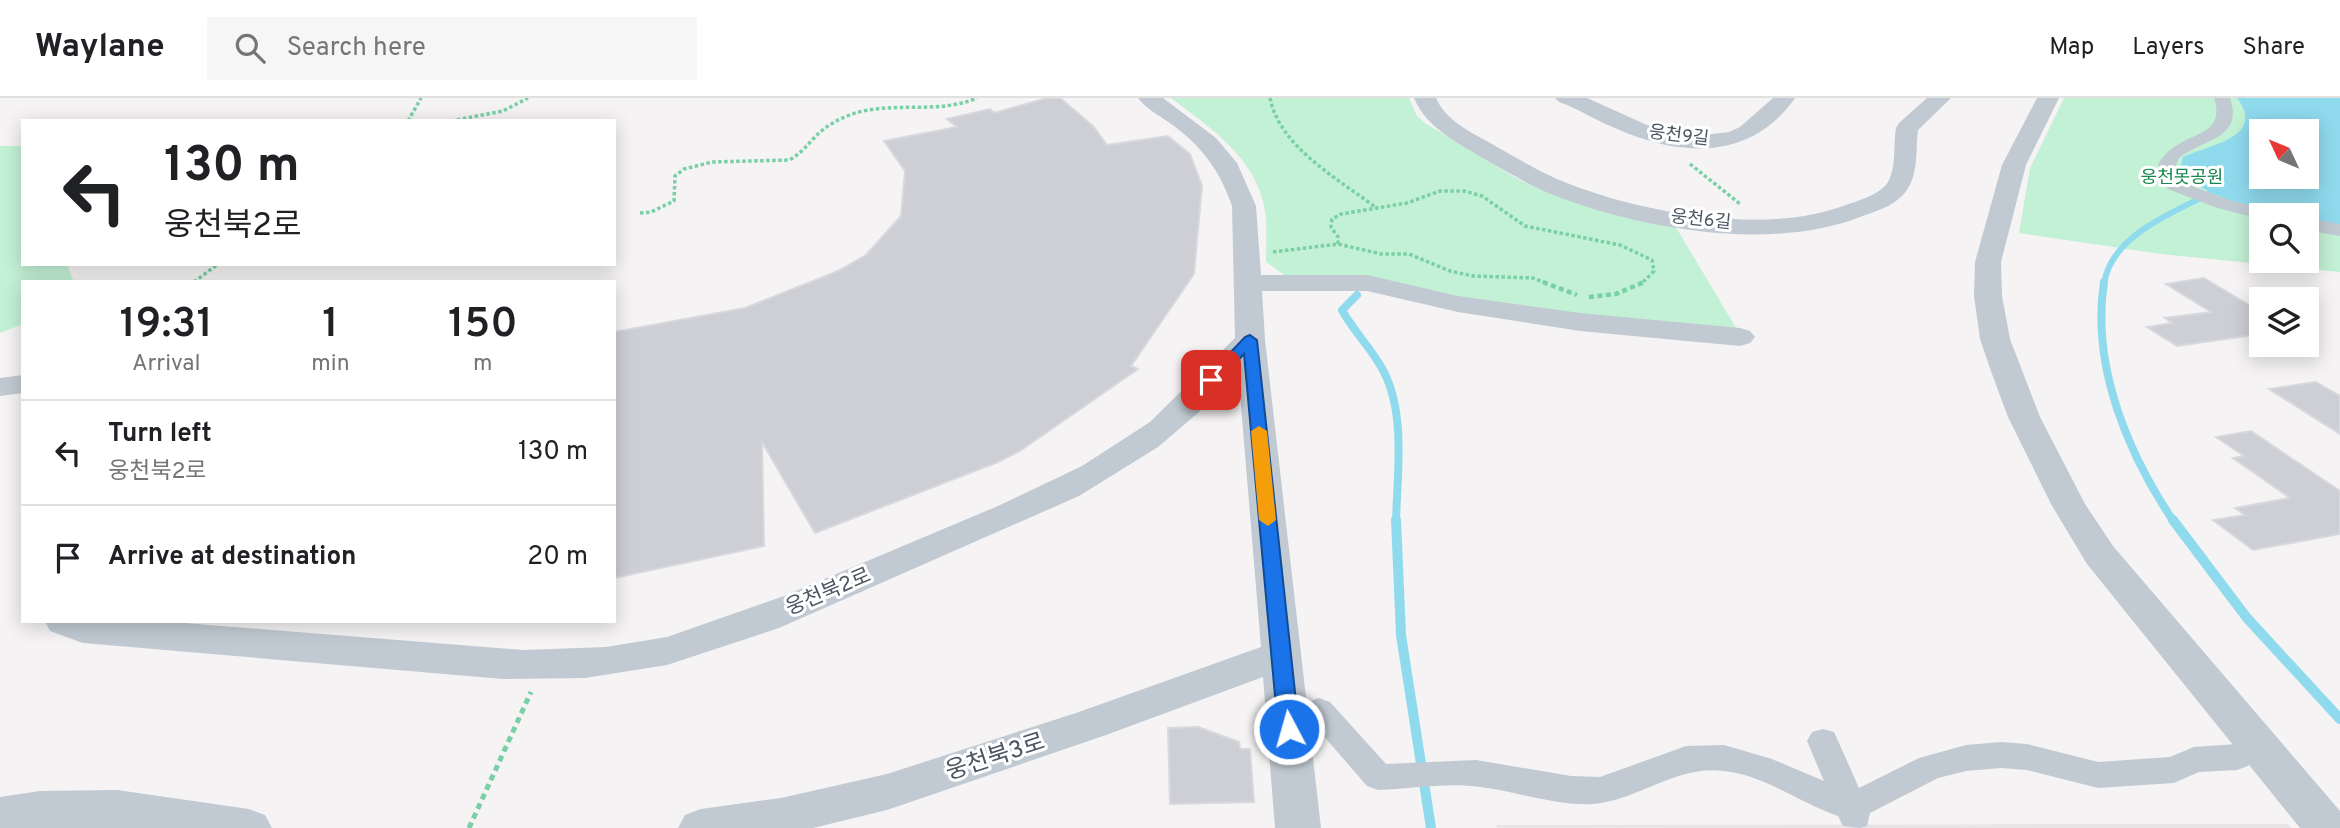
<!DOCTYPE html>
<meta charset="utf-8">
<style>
body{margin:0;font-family:Overpass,"Noto Sans KR",sans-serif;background:#f6f6f6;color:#202124;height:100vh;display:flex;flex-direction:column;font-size:26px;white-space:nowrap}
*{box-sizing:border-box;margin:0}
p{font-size:23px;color:#757577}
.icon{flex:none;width:38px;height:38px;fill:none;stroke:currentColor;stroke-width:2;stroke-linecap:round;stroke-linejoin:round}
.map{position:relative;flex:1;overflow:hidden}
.side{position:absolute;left:21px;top:182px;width:595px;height:343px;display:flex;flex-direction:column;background:#fff;border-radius:0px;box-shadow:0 4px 18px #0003}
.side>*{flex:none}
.top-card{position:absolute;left:21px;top:21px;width:595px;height:147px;border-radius:0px;box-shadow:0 4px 18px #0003;background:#fff;color:#202124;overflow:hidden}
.needle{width:46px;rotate:314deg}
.buttons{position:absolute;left:2249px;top:21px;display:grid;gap:14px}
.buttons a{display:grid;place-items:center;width:70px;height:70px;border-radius:0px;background:#fff;box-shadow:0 4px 18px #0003;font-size:35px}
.pin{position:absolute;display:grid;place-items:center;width:60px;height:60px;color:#fff;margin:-30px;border-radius:14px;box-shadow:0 4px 10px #0006}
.me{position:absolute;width:77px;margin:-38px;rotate:354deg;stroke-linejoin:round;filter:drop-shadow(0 0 5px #0008)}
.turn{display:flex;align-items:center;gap:24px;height:147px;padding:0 28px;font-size:32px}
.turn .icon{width:91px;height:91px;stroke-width:2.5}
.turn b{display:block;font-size:49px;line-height:60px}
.eta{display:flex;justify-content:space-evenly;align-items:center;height:119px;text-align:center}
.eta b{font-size:42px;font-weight:600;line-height:49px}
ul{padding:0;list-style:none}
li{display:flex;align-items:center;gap:21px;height:105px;padding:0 28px;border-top:2px solid #e0e0e0}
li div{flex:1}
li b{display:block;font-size:26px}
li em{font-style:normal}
header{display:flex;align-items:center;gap:42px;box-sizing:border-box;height:98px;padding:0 35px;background:#fff;border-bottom:2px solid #e0e0e0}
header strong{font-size:33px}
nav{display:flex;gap:38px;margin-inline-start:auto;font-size:24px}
.search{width:490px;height:63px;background:#f6f6f6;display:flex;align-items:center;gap:18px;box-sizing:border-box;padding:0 24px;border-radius:0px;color:#757577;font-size:26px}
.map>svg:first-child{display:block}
</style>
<header>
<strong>Waylane</strong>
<div class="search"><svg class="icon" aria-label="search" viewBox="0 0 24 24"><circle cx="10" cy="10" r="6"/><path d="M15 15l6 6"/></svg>Search here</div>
<nav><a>Map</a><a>Layers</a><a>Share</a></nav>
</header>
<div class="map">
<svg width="2340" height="730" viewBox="0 0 2340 730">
<rect width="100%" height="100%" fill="#f5f3f3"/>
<!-- education -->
<path fill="#e6e4e5" d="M2288,726L2291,730H1497L1496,727Z"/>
<!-- green -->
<path fill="#c3f1d5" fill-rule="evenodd" d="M1171,0H1409L1417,18L1425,25L1516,80L1544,93L1674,126L1738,233L1629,225L1287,179L1266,164C1266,149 1267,134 1266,120C1261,63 1212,31 1171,0Z
M2064,0H2340V174L2161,156L2019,135L2030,70ZM2261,33H2306V79H2261ZM2261,117H2306V163H2261Z
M0,48H23V166H67L73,182L23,184V226L0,235Z"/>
<!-- water -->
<path fill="#90daee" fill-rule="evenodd" d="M2237,0H2340V126L2307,122L2306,117C2270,117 2203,101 2180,71L2183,59C2209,47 2267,39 2237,0ZM2261,33H2306V79H2261Z"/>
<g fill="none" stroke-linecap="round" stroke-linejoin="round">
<!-- stream-far2 -->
<path stroke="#90daee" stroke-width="6" d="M2104,186C2111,137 2174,114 2213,94"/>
<!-- stream-far1 -->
<path stroke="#90daee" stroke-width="8" d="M2104,184C2091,268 2128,356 2174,424
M1357,197L1342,212C1354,234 1373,252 1384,274C1406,318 1397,377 1396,424"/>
<!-- stream -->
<path stroke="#90daee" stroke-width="10" d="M1396,422L1401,537L1431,730
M2173,422L2247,520L2340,621"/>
</g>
<!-- building -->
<path fill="#cdcfd5" stroke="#d7d9de" stroke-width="2" d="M1047,0H1060L1093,28L1107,47L1168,38L1190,56L1202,88L1194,176L1131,268L1138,271L1020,353L998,364L815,435L762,344L764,448L614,480V234L745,210L838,173L866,157L901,118L905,73L884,43L957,29L947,21L990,11L994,15Z
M2204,180L2261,214V236L2177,248L2147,229L2172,225L2165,220L2211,214L2166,186Z
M2316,284L2340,298V336L2269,291Z
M2251,333L2340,393V436L2253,452L2213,422L2245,417L2235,410L2290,400L2233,360L2244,358L2216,339Z
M1198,629L1239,644L1240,651H1250L1254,704L1170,706L1168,630Z"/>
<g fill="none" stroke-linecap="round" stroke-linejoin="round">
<!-- path-far2 -->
<path stroke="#7ad0a6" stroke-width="3.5" stroke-dasharray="3.5 2.5" stroke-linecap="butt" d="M1270,0C1280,50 1340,82 1378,111
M408,23L421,0
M451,23L503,13L528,0
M1690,66L1740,106
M640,115L651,114L674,103L675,78L684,71L712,64L789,62C801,56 808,46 817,37C828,26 844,18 859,14C899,4 939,16 977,0
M1338,146V139L1331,129L1332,121L1341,116L1407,105L1440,93H1464L1482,98L1525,128L1620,147L1652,162L1654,173L1641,186
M1273,154L1338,146L1381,156H1409L1450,173L1473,178L1533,180L1548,186
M194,184L218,166"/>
<!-- path-far1 -->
<path stroke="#7ad0a6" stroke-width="4.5" stroke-dasharray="5 3.5" stroke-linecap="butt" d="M1543,184L1577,197
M1589,199L1616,196L1644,184"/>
<!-- path -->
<path stroke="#7ad0a6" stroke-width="5" stroke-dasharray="6 4.5" stroke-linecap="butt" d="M469,730L531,594"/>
<!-- pedestrian -->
<path fill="#c1cad2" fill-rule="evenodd" d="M2214,0H2230C2244,41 2204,40 2179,60L2176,67L2184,85L2229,102L2273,113L2275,117H2261V121L2217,110L2168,91L2165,87L2167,82L2158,67C2178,30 2228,44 2214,0Z
M2306,120L2340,126V138L2306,132Z
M1319,600L1330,604L1386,666L1476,662L1571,678L1600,679L1686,648L1724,647L1772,661L1824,683L1807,643L1812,634L1823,631L1834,634L1859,690L1919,660L1966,647L2001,644L2027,646L2098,664L2170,659L2194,649L2237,646L2248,650L2253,659L2248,668L2237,672L2199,674L2174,685L2098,690L2027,672L2001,670L1966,673L1938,680L1870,715L1867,728L1860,730L1843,728L1838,718C1800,705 1764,677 1724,673C1679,667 1644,698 1601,705C1565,711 1516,693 1480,689C1447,684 1410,691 1378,692L1367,688L1308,620L1304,612L1308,604Z"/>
<!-- minor -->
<path fill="#c1cad2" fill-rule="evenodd" d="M1138,0H1163L1216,40L1237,65L1256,108L1261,177H1367L1458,198L1580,215L1740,230L1750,233L1755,239L1750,245L1740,248L1580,233L1458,214L1367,193H1262L1265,242L1321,730H1275L1263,579L1106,637L887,712L813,730H678L685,717L701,711L781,700L887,676L1076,615L1261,549L1238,272L1199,314L1158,349L1079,398L779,530L667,567L585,580L503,581L83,545L50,533L45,523H159L524,552L606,549L667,539L784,498L998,408L1082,368L1150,324L1235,240L1232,108C1220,73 1203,50 1174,28C1162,19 1147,12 1138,0Z
M1414,0H1436C1446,23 1471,34 1492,46C1517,60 1541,75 1567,85C1642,115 1766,137 1843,108C1857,103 1876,98 1886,87C1897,73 1893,47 1896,30L1899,25L1927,0H1951L1918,32C1915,55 1920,79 1902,98C1891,109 1874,114 1860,119C1770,154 1639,131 1551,96C1527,86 1504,72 1481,59C1455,43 1427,30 1414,0Z
M1555,0H1587L1647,27L1704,37L1729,34L1740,29L1773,0H1795C1751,63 1681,59 1617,31C1597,23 1579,11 1559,4Z
M2037,0H2059L2026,67L2001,164L2002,198L2010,241L2040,319L2085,406L2113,448L2340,713V730H2300L2087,466L2051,406L2008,319L1992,276L1980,241L1974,198L1975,164L2002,67Z
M23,277V295L0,298V280Z
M117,692L249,711L265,717L272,730H0V699L40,693Z"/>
</g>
<!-- route -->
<path fill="#1a73e8" stroke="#114b97" stroke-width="2" d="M1250,237L1257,242L1299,631L1296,636L1289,639L1281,636L1278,631L1244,256L1216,286H1206L1204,282L1245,239Z"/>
<!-- slow -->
<path fill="#f59e0b" d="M1259,328L1267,333L1276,422L1268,428L1259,422L1251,333Z"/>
<g text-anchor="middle" stroke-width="6" stroke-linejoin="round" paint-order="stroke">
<!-- far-street labels -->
<g font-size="18" fill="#4a5661" stroke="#fff">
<text transform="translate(1679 37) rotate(7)" y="6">웅천9길</text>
<text transform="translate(1701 121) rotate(6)" y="6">웅천6길</text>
</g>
<!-- far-park labels -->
<g font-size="18" fill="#17864f" stroke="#fff">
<text x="2182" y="85">웅천못공원</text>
</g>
<!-- street labels -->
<g font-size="21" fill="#4a5661" stroke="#fff">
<text transform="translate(828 493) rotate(-23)" y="7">웅천북2로</text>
</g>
<!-- near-street labels -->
<g font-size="24" fill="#4a5661" stroke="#fff">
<text transform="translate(995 658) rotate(-18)" y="8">웅천북3로</text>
</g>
</g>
</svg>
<div class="buttons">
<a><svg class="needle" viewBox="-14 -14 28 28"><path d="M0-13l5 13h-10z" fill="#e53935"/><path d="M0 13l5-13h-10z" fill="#757577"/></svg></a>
<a><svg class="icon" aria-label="search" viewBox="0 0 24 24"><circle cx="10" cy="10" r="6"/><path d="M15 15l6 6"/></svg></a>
<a><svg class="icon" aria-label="layers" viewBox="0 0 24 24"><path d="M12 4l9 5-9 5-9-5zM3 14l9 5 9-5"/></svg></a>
</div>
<div class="pin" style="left:1211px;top:282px;background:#d93025"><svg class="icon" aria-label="arrive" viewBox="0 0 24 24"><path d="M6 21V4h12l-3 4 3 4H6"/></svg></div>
<svg class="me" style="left:1289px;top:631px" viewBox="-20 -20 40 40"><circle r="17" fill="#1a73e8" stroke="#fff" stroke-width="3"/><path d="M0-11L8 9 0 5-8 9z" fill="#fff"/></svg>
<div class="top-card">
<div class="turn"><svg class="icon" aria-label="left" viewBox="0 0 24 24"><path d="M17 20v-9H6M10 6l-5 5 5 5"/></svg><div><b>130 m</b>웅천북2로</div></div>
</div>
<section class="side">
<div class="eta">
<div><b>19:31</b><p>Arrival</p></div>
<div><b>1</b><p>min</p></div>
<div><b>150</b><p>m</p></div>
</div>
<ul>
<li><svg class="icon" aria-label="left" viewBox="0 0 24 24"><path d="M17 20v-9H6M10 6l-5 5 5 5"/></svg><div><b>Turn left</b><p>웅천북2로</p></div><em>130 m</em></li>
<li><svg class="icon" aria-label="arrive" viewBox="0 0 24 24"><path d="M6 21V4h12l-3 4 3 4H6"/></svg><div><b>Arrive at destination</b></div><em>20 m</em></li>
</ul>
</section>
</div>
